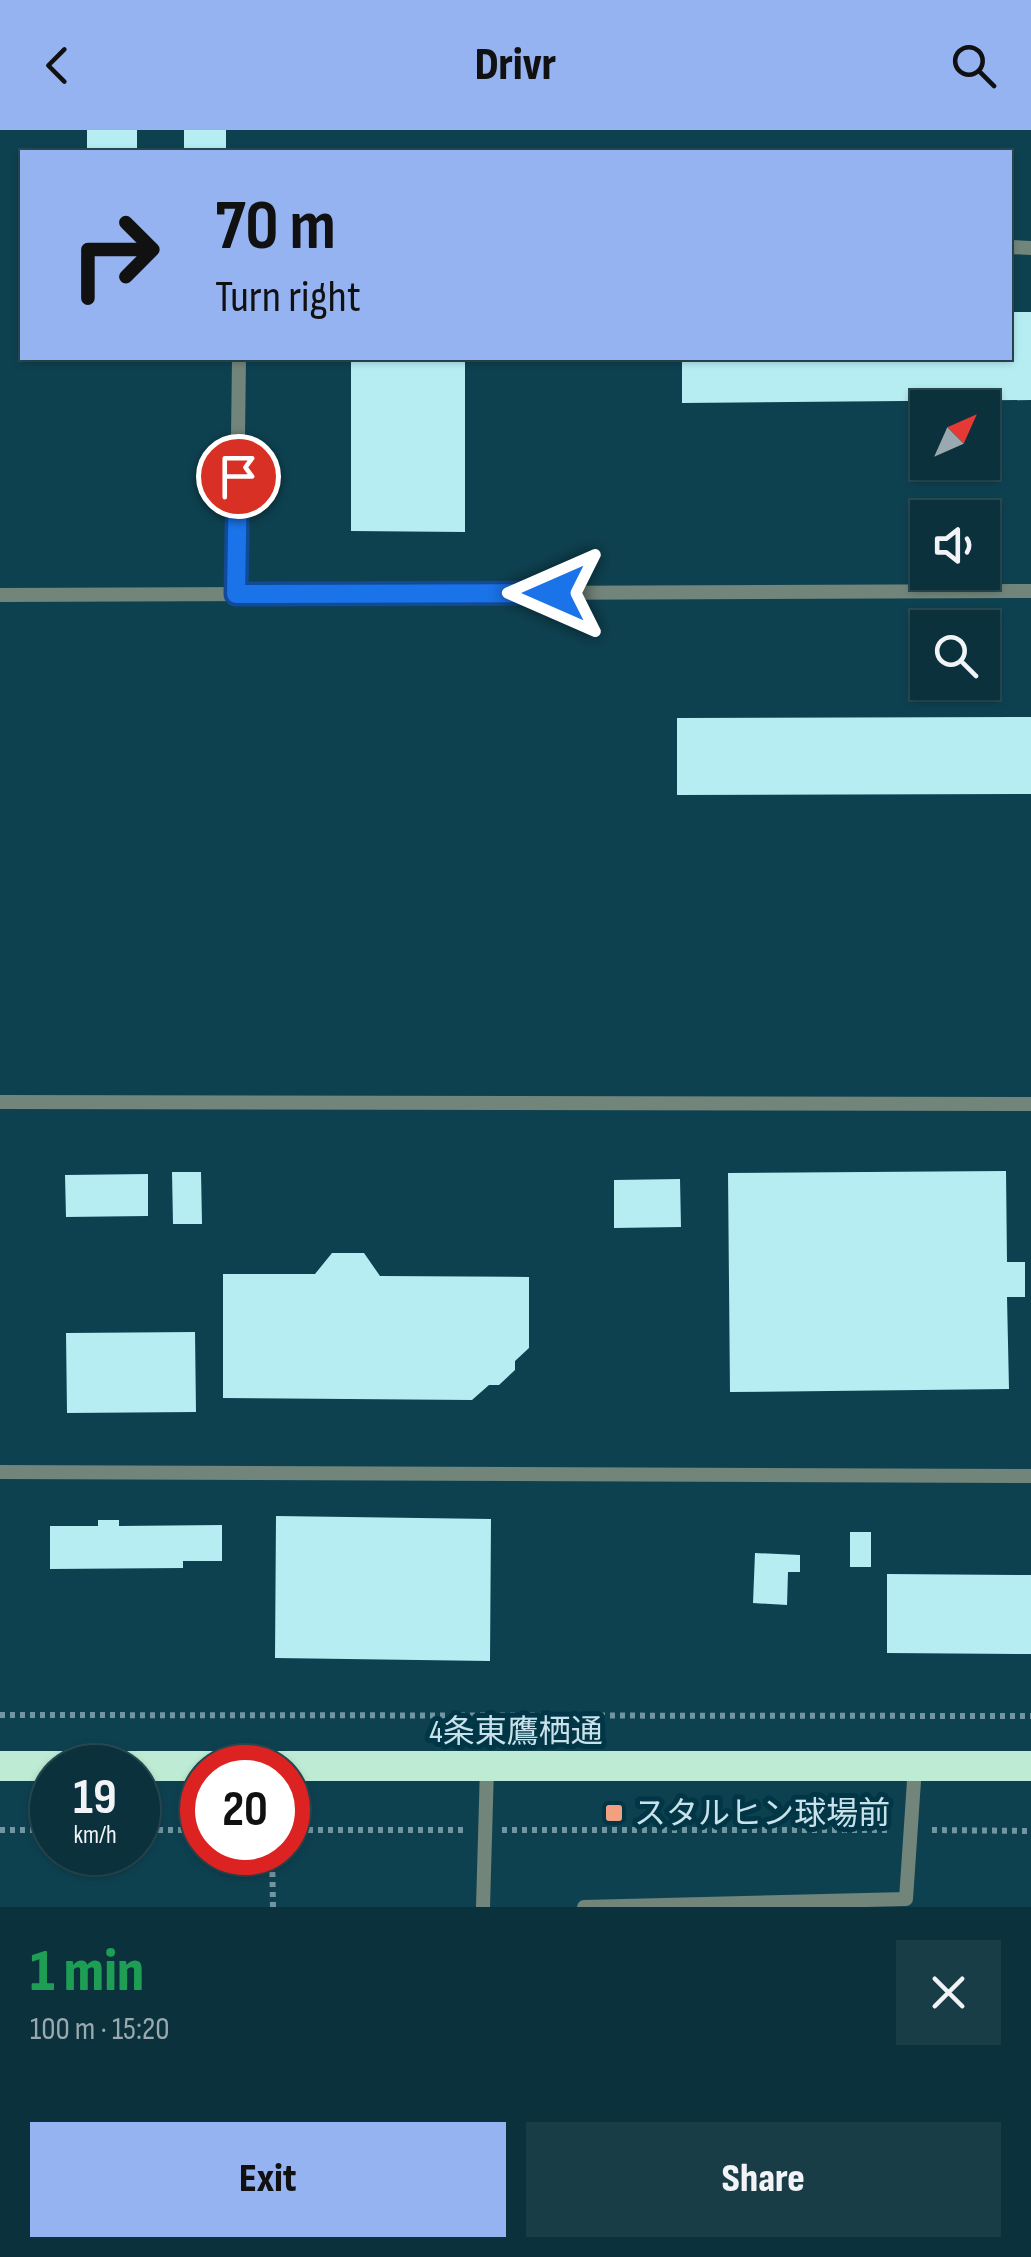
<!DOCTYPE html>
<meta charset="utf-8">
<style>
body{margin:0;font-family:"Sofia Sans Condensed","Noto Sans JP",sans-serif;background:#183d47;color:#f1f3f6;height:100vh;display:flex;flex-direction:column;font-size:38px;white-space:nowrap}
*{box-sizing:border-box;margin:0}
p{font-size:32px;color:#99a9af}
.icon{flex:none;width:55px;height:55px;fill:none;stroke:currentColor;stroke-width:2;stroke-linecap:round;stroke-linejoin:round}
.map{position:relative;height:1777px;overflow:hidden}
.side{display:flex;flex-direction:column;background:#0a313c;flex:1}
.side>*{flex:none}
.banner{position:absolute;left:20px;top:20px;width:992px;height:210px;border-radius:0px;box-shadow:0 2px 8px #0004,0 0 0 2px #2a4c56;background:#95b2f1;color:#111;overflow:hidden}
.needle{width:65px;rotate:45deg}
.controls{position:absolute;left:910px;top:260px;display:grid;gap:20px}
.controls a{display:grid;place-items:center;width:90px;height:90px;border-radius:0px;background:#0a313c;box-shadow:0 2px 8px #0004,0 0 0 2px #2a4c56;font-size:50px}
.speed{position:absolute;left:30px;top:1615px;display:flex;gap:20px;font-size:50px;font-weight:700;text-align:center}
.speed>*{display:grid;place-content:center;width:130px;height:130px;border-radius:50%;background:#0a313c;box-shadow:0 2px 8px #0004,0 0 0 2px #2a4c56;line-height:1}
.speed small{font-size:25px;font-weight:400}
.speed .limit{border:15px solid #d22;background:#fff;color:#111}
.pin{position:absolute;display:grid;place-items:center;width:85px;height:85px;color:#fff;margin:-42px;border:5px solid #fff;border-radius:50%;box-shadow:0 2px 10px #0007}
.me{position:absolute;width:110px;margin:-55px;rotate:270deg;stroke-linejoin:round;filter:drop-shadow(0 0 8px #0008)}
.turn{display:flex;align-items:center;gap:35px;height:210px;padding:0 30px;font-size:45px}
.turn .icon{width:130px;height:130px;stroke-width:2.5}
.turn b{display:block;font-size:70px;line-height:85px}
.round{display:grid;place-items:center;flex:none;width:105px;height:105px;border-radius:0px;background:#183d47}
.overview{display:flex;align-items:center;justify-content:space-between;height:170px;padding:0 30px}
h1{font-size:60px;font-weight:800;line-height:75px;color:#1e9e55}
.button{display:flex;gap:20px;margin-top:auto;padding:20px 30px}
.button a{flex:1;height:115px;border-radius:0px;background:#95b2f1;color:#111;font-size:40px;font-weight:800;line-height:115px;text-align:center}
.button a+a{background:#183d47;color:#f1f3f6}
header{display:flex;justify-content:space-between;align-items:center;height:130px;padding:0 30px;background:#95b2f1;color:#111;font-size:45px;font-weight:800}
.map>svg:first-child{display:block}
</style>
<header><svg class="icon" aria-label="back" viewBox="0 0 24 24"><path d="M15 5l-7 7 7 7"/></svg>Drivr<svg class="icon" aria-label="search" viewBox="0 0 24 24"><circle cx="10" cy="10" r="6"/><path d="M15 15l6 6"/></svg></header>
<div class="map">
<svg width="1031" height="1777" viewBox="0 0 1031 1777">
<rect width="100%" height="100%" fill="#0e4150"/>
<!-- building -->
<path fill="#b5edf2" d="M87,0H137V22H87Z
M184,0H226V22H184Z
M1010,182H1031V270L682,273V228H1010Z
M351,228H465V402L351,401Z
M1031,587V664L677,665V588Z
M1006,1041L1007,1132H1025V1167H1007L1009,1259L730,1262L728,1043Z
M172,1042H201L202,1094H173Z
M148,1044V1086L66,1087L65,1045Z
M680,1049L681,1097L614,1098V1050Z
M332,1123H364L380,1146L529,1147V1218L515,1231V1240L499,1255H489L472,1270L223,1268V1144H315Z
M195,1202L196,1282L67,1283L66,1203Z
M276,1386L491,1389L490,1531L275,1528Z
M98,1390H119V1396L222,1395V1431H183V1438L50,1439V1396H98Z
M850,1402H871V1437H850Z
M755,1423L800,1425V1442H788L787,1475L753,1473Z
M887,1444L1031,1445V1524L887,1523Z"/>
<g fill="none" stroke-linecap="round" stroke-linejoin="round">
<!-- path -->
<path stroke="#7196a1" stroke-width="6" stroke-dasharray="5 5" stroke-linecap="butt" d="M0,1585L1031,1586
M0,1700H52
M138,1700H202
M288,1700H465
M502,1700H890
M932,1700L1031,1701
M272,1722L273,1777"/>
<!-- lane -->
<path stroke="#72857b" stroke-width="14" d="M1010,117L1031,118
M236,464L239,228
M0,465L1031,461
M0,972L1031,974
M0,1342L1031,1346
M483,1777L487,1637
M584,1777L906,1769L915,1636"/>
<!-- highway -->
<path stroke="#bdebd3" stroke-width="30" d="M0,1636H1031"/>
</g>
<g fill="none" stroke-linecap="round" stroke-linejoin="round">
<!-- route casing -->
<g stroke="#114b97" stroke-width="25">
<path id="route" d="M238,346L236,464L554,463"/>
</g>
<!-- route -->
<use href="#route" stroke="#1a73e8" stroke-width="18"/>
</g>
<!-- markers -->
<rect fill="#f2a080" stroke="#003645" stroke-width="4" x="604" y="1673" width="20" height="20" rx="5"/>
<g text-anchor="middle" stroke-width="10" stroke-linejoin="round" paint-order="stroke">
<!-- street labels -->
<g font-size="32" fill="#c9e1ea" stroke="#003645">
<text x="516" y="1612">4条東鷹栖通</text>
</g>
<!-- poi labels -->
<g font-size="32" fill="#c9e1ea" stroke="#003645" text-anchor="start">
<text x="634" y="1694">スタルヒン球場前</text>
</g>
</g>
</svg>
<div class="controls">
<a><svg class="needle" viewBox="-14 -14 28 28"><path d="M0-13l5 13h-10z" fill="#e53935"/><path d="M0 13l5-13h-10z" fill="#99a9af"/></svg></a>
<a><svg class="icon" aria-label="sound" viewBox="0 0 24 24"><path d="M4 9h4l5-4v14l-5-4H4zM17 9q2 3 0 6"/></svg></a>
<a><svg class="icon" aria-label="search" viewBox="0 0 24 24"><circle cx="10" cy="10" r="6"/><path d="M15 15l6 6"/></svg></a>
</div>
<div class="speed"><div>19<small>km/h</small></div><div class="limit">20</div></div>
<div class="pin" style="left:238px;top:346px;background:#d93025"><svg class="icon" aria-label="arrive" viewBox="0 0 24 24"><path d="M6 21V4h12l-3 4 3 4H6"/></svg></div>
<svg class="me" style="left:554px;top:463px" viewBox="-20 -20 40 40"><path d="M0-17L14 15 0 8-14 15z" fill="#1a73e8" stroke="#fff" stroke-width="4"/></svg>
<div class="banner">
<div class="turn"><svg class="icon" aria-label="right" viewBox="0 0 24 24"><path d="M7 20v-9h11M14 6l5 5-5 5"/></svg><div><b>70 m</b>Turn right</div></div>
</div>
</div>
<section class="side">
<div class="overview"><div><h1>1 min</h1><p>100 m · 15:20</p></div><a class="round"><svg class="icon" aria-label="close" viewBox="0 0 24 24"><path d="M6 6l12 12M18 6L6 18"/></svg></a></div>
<div class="button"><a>Exit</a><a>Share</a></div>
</section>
